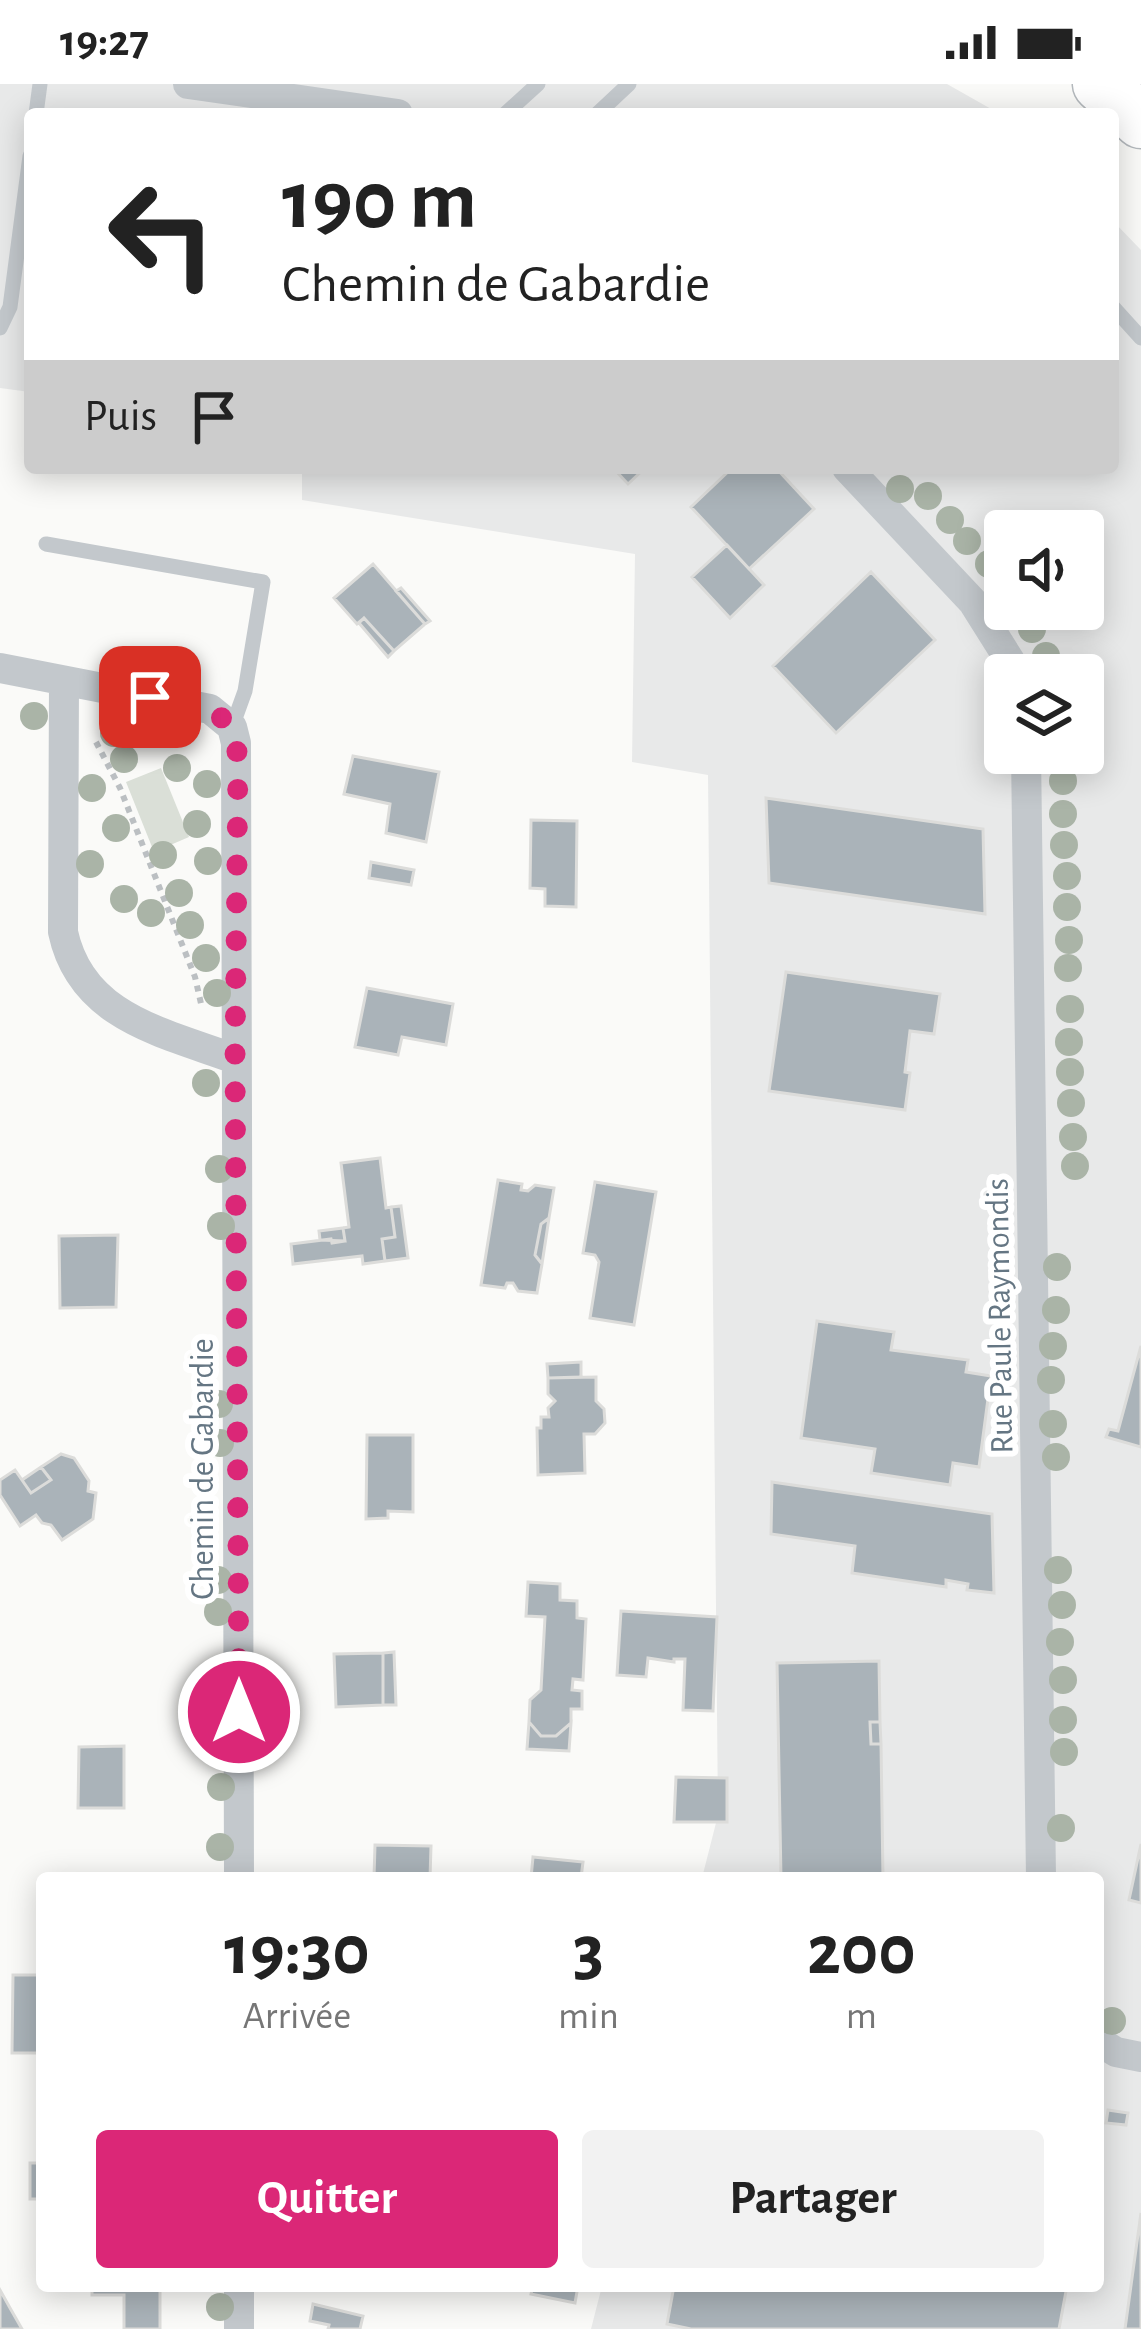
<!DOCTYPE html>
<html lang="fr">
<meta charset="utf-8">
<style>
body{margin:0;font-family:"Alegreya Sans",sans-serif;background:#f2f2f2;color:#222;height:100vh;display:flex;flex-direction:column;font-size:45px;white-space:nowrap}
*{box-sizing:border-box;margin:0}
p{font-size:39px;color:#767676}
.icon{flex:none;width:66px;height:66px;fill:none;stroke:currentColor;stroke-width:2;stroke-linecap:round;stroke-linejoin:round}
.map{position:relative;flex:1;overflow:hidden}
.details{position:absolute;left:36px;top:1788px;width:1068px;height:420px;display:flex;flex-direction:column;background:#fff;border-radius:12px;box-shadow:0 6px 30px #0003}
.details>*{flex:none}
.guide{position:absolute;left:24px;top:24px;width:1095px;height:366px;border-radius:12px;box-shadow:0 6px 30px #0003;background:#fff;color:#222;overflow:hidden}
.tools{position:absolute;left:984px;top:426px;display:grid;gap:24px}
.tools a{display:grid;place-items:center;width:120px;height:120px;border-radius:12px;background:#fff;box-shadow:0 6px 30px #0003;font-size:60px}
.pin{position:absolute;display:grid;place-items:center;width:102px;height:102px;color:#fff;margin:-51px;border-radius:24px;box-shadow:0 6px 18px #0006}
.me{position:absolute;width:132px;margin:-66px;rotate:0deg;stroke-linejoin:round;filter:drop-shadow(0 0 9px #0008)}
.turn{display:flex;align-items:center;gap:42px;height:252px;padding:0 60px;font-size:54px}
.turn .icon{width:156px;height:156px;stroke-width:2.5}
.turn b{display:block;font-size:84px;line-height:102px}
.then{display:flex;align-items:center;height:114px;padding:0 60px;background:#0003;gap:24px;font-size:45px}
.eta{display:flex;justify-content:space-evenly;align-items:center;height:204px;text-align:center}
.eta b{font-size:72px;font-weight:700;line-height:84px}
.action{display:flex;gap:24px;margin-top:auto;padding:24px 60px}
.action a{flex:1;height:138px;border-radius:12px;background:#db2777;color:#fff;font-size:48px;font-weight:700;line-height:138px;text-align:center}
.action a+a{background:#f2f2f2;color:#222}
.status{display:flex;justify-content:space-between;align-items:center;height:84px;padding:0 60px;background:#fff;direction:ltr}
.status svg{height:33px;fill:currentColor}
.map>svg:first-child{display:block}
</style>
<div class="status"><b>19:27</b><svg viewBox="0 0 49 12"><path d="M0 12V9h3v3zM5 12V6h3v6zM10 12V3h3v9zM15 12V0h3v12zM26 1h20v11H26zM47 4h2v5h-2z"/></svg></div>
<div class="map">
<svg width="1141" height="2245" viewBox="0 0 1141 2245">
<rect width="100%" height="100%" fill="#fafaf8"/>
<!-- built -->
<path fill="#e8e9e9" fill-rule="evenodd" d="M0,0H947L1000,30H30V308L0,304Z
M1113,137L1141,166V2245H591L602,2202H1098V1794H702L718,1731L708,691L632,678L635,470L302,416V384H1113ZM1005,447H1083V525H1005ZM1005,591H1083V669H1005Z"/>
<!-- green -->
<path fill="#dadfd7" d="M161,684L189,753L154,768L126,698Z"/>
<!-- building -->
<path fill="#aab3b9" stroke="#dcdcda" stroke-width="3" d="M613,384H645L628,400Z
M732,384H776L814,425L749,485L691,423Z
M727,461L764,501L730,534L692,493Z
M373,480L425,540L394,567L364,534L357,540L334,514Z
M871,488L935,556L836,649L773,582Z
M401,504L430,537L425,540L396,507Z
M364,534L394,567L388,573L359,539Z
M353,672L439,688L426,758L386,749L390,720L344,710Z
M766,714L983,745L985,830L769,799Z
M531,736L577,737L576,823L545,822V805L530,804Z
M371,778L414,786L411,801L369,794Z
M786,888L940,910L934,950L910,947L905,988L910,989L905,1026L769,1007Z
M367,904L453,920L446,961L402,953L398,971L355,963Z
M380,1074L386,1124L391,1123L395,1153L382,1155L385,1177L363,1180L362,1172L293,1180L291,1160L331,1155L332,1159L345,1157L343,1144L349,1143L341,1079Z
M498,1096L522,1100L521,1106L528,1107L535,1101L554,1104L549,1134L541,1140L535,1171L542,1180L537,1209L518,1207L513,1199H507L505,1204L481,1201Z
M595,1098L656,1108L634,1241L590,1234L599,1178L595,1171L583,1169Z
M401,1122L408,1174L385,1177L382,1155L395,1153L391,1123Z
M549,1134L542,1180L535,1171L541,1140Z
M343,1144L345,1157L320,1156L319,1147Z
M118,1151L116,1223L60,1224L59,1152Z
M817,1237L894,1248L891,1266L968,1276L966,1288L991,1292L979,1383L953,1379L950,1401L871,1389L875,1365L801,1354Z
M1141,1262V1363L1106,1353L1109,1345L1118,1347Z
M581,1278V1293L548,1294L547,1280Z
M596,1293V1317L604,1325L605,1339L595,1350H584L585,1389L538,1391L537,1344H541V1333H549L548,1324L555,1317L548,1310V1294Z
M367,1351H413V1428L388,1427V1434L366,1435Z
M61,1370L74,1374L89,1397L88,1407L96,1409L93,1435L62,1456L51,1441L42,1439L36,1431L20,1442L0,1411V1396L15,1386L31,1409L51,1396L41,1383Z
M41,1383L51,1396L31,1409L22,1396Z
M772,1398L992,1430L994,1509L967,1506L968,1500L946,1496V1503L852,1489L855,1462L771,1450Z
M528,1498L560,1500V1516L577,1517V1534L586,1535L583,1596L573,1595L572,1606L582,1607V1625H571V1639L556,1652H541L529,1638L530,1616L541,1606L545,1533L526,1532Z
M621,1527L717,1533L713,1627L683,1626L685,1575H674V1578L648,1574L646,1593L617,1591Z
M394,1568L396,1621H383V1569Z
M383,1569V1621L336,1623L334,1570Z
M879,1577L880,1638H870L871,1660H881L883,1794H781L777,1579Z
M529,1638L541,1652H556L571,1639L569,1667L527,1665Z
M870,1638H880L881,1660H871Z
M124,1662V1724H78L79,1663Z
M676,1693L727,1694V1738H674Z
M1141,1760V1819L1129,1816Z
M375,1761L431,1762L430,1794H374Z
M533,1773L583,1778L581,1794H531Z
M13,1891H42V1969H12Z
M1108,2026L1128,2029L1126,2041L1106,2039Z
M30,2079H42V2115H30Z
M1141,2129V2245H1125Z
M92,2202H160V2245H124V2211H92Z
M533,2202H578L575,2219L531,2210Z
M674,2202H1067L1059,2245H691L667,2240Z
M0,2206L10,2224L22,2245H0Z
M313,2220L363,2232L360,2245H328L329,2241L310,2237Z"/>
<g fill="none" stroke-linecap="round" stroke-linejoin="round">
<!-- motorway casing -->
<g stroke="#b4b9bd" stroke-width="57">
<path id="motorway" d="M1100,0L1141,37"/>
</g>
<!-- path -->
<path stroke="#bbbfc2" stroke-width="6" stroke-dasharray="6 6" stroke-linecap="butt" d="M96,658L120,704L195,893L202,924"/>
<!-- service -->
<path stroke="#c3c8cc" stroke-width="15" d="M36,30L40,0
M505,30L538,0
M597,30L629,0
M1113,223L1141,254
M0,244L10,223L30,72
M46,460L263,498L245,607L232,643"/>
<!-- minor -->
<path stroke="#c3c8cc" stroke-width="30" d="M188,0L398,30
M847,384L973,518L1012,580L1014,591
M0,584L210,625L232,643L236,659L239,1794
M64,597L63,848C81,933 162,948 235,975
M1026,669L1041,1794
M1098,1957L1116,1968L1141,1973
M239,2245V2202"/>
<!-- motorway -->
<use href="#motorway" stroke="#fff" stroke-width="54"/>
</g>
<!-- trees -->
<g fill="#aab4a7">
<circle cx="900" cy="405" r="14"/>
<circle cx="928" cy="412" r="14"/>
<circle cx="950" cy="436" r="14"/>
<circle cx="967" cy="457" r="14"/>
<circle cx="989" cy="480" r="14"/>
<circle cx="1032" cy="545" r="14"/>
<circle cx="1046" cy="572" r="14"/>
<circle cx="34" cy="632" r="14"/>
<circle cx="114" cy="649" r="14"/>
<circle cx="124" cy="675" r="14"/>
<circle cx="177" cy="684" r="14"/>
<circle cx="1063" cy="697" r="14"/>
<circle cx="207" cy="700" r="14"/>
<circle cx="92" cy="704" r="14"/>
<circle cx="1063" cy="730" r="14"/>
<circle cx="197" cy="740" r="14"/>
<circle cx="116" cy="744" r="14"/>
<circle cx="1064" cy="761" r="14"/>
<circle cx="163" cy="771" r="14"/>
<circle cx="208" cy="777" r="14"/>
<circle cx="90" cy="780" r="14"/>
<circle cx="1067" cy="792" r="14"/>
<circle cx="179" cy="809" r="14"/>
<circle cx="124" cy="815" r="14"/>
<circle cx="1067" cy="823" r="14"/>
<circle cx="151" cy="829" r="14"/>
<circle cx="190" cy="841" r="14"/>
<circle cx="1069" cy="856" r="14"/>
<circle cx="206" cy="874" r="14"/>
<circle cx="1068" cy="884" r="14"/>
<circle cx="217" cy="909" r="14"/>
<circle cx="1070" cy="925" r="14"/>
<circle cx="1069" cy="958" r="14"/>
<circle cx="1070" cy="988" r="14"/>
<circle cx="206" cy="999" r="14"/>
<circle cx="1071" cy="1019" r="14"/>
<circle cx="1073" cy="1053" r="14"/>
<circle cx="1075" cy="1082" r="14"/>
<circle cx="219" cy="1085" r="14"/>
<circle cx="221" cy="1142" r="14"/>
<circle cx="1057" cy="1183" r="14"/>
<circle cx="1056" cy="1226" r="14"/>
<circle cx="1053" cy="1262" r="14"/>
<circle cx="1051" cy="1296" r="14"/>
<circle cx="219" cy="1320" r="14"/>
<circle cx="1053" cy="1340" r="14"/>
<circle cx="220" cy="1359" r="14"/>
<circle cx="1056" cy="1373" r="14"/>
<circle cx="1058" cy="1486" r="14"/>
<circle cx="218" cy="1496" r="14"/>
<circle cx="1062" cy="1521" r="14"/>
<circle cx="218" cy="1528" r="14"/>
<circle cx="1060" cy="1558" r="14"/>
<circle cx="1063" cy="1596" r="14"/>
<circle cx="1063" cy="1636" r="14"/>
<circle cx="218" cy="1650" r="14"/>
<circle cx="1064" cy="1668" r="14"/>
<circle cx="221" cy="1703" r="14"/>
<circle cx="1061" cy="1744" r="14"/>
<circle cx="220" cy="1763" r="14"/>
<circle cx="1112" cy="1937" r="14"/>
<circle cx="220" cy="2223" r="14"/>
</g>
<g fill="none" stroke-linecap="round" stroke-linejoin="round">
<!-- route -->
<path stroke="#db2777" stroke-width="21" stroke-dasharray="0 37.8" d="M150,613C199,622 230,617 238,674L235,975L239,1628"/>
</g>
<g text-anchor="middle" stroke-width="12" stroke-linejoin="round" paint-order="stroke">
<!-- street labels -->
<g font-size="33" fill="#657683" stroke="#fff">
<text transform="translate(998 1232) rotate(-91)" y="12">Rue Paule Raymondis</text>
<text transform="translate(201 1385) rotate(-90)" y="12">Chemin de Gabardie</text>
</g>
</g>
</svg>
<div class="tools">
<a><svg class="icon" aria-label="sound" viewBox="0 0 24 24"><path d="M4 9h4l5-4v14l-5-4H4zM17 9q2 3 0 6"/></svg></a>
<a><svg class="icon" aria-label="layers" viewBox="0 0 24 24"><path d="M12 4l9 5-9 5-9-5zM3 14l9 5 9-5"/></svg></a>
</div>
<div class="pin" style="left:150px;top:613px;background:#d93025"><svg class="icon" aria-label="arrive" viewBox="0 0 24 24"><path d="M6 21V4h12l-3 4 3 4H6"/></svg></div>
<svg class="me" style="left:239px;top:1628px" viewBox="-20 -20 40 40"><circle r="17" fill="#db2777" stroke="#fff" stroke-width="3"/><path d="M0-11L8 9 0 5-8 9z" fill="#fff"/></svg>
<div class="guide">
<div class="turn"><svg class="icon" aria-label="left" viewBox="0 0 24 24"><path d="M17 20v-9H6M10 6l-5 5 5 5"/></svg><div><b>190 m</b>Chemin de Gabardie</div></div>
<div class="then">Puis<svg class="icon" aria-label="arrive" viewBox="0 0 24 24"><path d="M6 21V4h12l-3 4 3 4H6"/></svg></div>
</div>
<section class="details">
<div class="eta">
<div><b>19:30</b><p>Arrivée</p></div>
<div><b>3</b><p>min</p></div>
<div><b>200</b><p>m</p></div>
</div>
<div class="action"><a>Quitter</a><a>Partager</a></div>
</section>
</div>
